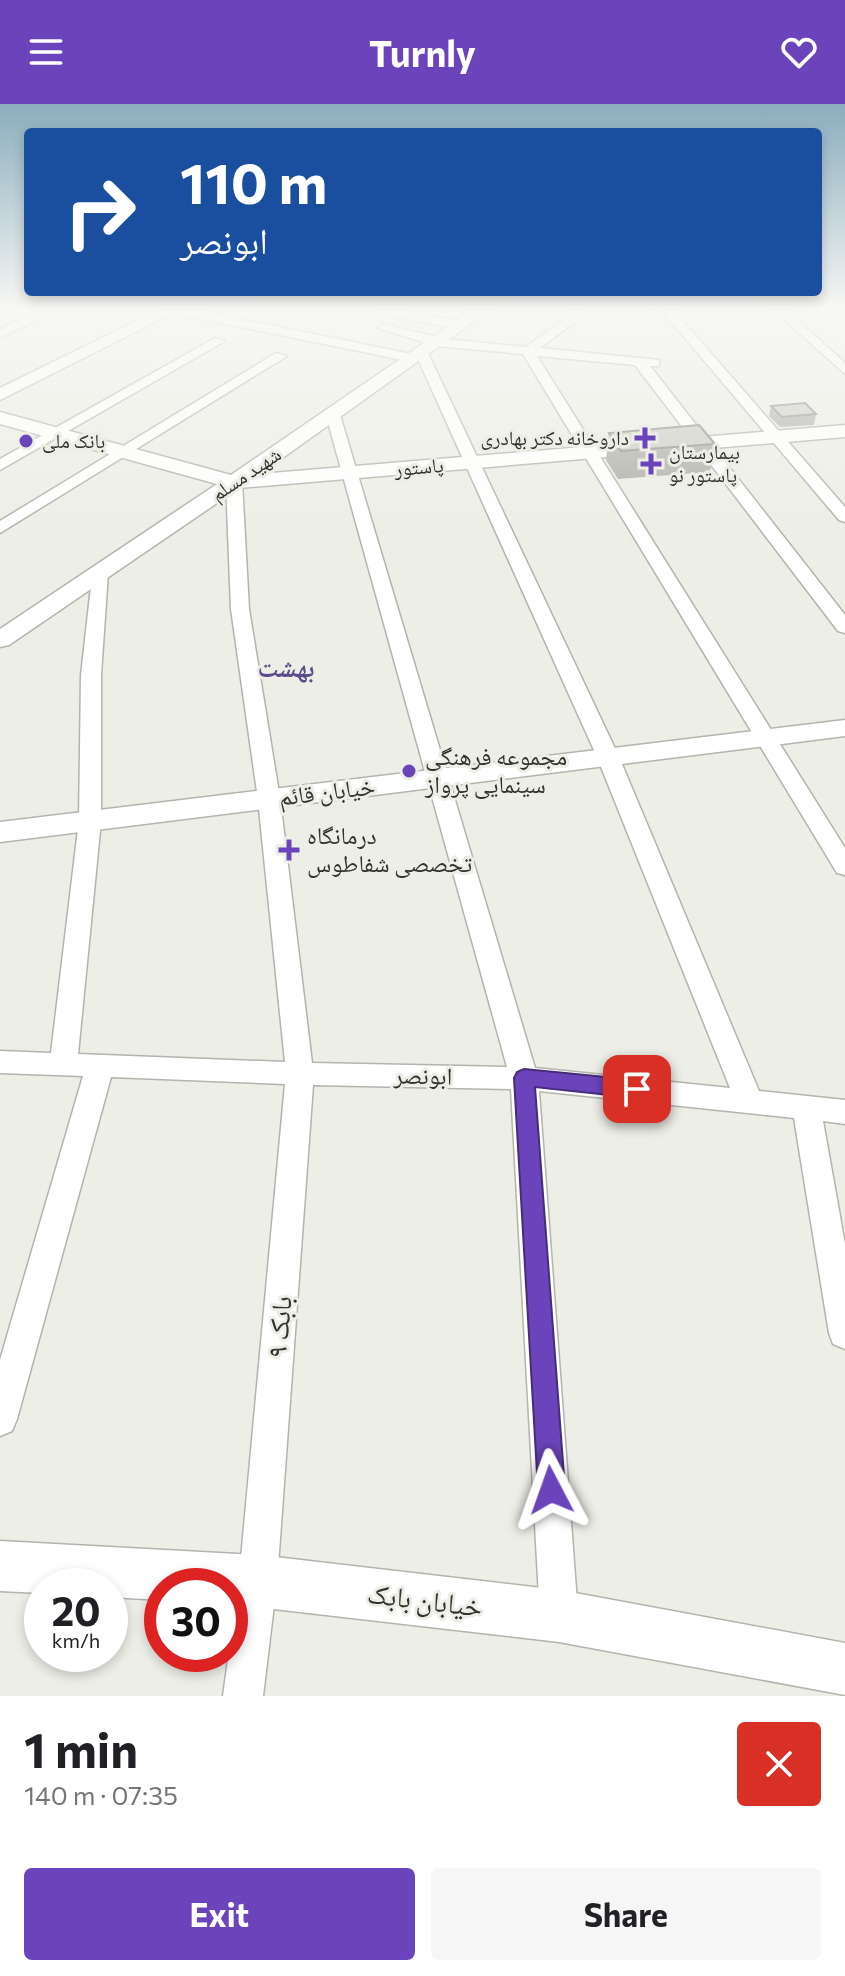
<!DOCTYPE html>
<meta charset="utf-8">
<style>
body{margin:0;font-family:Commissioner,"Noto Naskh Arabic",sans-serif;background:#f6f6f6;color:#202124;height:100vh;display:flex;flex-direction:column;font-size:30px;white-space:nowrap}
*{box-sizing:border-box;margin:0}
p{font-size:26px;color:#757577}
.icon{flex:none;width:44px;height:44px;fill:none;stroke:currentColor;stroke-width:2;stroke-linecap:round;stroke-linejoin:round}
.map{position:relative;height:1592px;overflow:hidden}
.sheet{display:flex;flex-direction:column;background:#fff;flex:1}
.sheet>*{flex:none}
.guide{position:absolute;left:24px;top:24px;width:798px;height:168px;border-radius:8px;box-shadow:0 4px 12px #0003;background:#1a4fa0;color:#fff;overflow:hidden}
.speed{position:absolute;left:24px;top:1464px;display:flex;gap:16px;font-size:40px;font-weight:700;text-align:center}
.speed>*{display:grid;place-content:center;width:104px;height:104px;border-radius:50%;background:#fff;box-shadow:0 4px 12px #0003;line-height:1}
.speed small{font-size:20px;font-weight:400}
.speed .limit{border:12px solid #d22;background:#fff;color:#111}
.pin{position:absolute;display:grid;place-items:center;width:68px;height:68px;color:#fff;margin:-34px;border-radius:16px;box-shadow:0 4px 12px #0006}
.me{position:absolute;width:88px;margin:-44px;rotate:356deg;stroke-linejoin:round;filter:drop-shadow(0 0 6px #0008)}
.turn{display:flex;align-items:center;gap:28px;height:168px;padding:0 24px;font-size:36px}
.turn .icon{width:104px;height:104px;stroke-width:2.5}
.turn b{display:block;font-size:56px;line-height:68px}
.round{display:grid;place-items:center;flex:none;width:84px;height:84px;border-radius:8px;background:#f6f6f6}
.summary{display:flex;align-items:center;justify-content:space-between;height:136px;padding:0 24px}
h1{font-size:48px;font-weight:700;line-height:60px}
.cta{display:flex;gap:16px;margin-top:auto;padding:16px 24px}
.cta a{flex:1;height:92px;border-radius:8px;background:#6b44bc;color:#fff;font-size:32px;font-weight:700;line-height:92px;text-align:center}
.cta a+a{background:#f6f6f6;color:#202124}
header{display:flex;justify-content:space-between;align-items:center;height:104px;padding:0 24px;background:#6b44bc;color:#fff;font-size:36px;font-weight:700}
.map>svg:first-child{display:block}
</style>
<header><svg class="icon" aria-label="menu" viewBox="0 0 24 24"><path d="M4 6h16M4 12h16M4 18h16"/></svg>Turnly<svg class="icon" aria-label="heart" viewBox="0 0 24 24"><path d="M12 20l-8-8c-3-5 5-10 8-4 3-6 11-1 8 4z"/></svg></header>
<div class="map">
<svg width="845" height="1592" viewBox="0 0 845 1592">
<rect width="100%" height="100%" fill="#edeee6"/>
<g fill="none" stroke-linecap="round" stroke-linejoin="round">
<!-- street casing -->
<g stroke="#b3b4ac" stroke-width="3">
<path id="street" d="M172,201L416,251V245H426L619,653L759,987L845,996V1020L823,1017L845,1140V1245L833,1240L829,1229L794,1014L539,987L578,1512L573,1526L559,1531L545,1526L540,1512L511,985L313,981L277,1476L263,1592H223L239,1476L285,980L111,973L17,1315L12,1327L0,1332V1256L83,972L0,969V947L51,949L79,717L81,571L93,465H105L108,469L101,571V717L78,950L285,958L258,695L231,505L226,378L234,373L242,378L249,505L280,695L312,959L507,963L326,311L333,307L340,311L535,964L730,984L597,653L418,255L412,258L168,208V202Z
M375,201L459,217L465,221L459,225L371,208L369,205Z
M585,201H598L540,244L659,256V262H650L845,511V529L838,527L635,261L537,252L845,744V771L837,769L523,250L436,242L377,224L383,220L445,235L526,243Z
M657,201H669L845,403V418L839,416Z
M768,201H781L845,259V270Z
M28,212L38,215L0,234V225Z
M215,234L225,237L0,366V355Z
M276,249L287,252L0,429V417Z"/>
</g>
<!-- secondary casing -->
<g stroke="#b3b4ac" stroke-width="3">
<path id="secondary" d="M169,201H189L0,296V284Z
M479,201H497L260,370L845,321V333L239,384L9,541L0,543V525L217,380L0,320V308L231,371Z
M640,201H674C667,208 647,208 640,201Z
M845,616V632L0,738V718Z
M0,1437L258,1451L559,1486L845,1539V1591L559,1538L230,1500V1482H162V1496L110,1493V1482H42V1489L0,1487Z"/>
</g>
<!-- street -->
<use href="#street" fill="#fff" fill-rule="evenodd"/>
<!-- secondary -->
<use href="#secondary" fill="#fff" fill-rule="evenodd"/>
</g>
<!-- wall -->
<path fill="#afafa9" d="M771,302L816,310L814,321L780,323L769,312Z
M609,329L715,340L710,368L618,375L606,356Z"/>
<!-- building -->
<path fill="#cbccc4" stroke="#8e8f89" stroke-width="2" d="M805,299L816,310L782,313L771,302Z
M699,321L715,340L621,347L609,329Z"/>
<!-- sky -->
<linearGradient id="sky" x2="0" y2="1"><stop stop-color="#8aadbd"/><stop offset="0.48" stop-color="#f7f7f4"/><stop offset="1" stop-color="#f7f7f4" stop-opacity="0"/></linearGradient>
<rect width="845" height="423" fill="url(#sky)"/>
<!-- route -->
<path fill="#6b44bc" stroke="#462c7a" stroke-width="2" d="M524,965L637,976L644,979L647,985L644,991L637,994L535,983L565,1386L561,1395L551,1399L542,1395L538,1386L514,974L517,968Z"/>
<!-- markers -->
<g fill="#6b44bc" stroke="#edeee6" stroke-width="3">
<path d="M641 322h8v8h8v8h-8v8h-8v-8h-8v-8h8z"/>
<circle cx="26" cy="337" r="8"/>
<path d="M647 348h8v8h8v8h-8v8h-8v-8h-8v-8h8z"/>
<circle cx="409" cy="667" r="8"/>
<path d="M285 734h8v8h8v8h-8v8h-8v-8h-8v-8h8z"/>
</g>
<g text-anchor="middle" stroke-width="6" stroke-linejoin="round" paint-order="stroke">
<!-- far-poi labels -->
<g font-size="20" fill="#32332f" stroke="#edeee6" text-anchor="start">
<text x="629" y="341" text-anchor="end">داروخانه دکتر بهادری</text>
<text x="42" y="344">بانک ملی</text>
<text x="669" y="355">بیمارستان<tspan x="669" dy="23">پاستور نو</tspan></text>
</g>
<!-- far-street labels -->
<g font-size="20" fill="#32332f" stroke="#edeee6">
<text transform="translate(419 363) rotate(-5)" y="7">پاستور</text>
<text transform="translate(246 370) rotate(-34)" y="7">شهید مسلم</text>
</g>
<!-- poi labels -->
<g font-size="24" fill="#32332f" stroke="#edeee6" text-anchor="start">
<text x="425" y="661">مجموعه فرهنگی<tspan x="425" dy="28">سینمایی پرواز</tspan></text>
<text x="307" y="740">درمانگاه<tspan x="307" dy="28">تخصصی شفاطوس</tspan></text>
</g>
<!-- street labels -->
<g font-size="24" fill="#32332f" stroke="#edeee6">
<text transform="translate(327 688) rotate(-7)" y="8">خیابان قائم</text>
<text transform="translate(423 972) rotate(1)" y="8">ابونصر</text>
</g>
<!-- neighbourhood labels -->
<g font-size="26" font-weight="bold" fill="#5b4b8a" stroke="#edeee6">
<text x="286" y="573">بهشت</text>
</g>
<!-- near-street labels -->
<g font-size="28" fill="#32332f" stroke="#edeee6">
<text transform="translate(279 1223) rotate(-85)" y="10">بابک ۹</text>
<text transform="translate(425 1496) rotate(7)" y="10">خیابان بابک</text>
</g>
</g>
</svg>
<div class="speed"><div>20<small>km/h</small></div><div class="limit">30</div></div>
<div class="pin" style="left:637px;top:985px;background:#d93025"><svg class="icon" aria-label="arrive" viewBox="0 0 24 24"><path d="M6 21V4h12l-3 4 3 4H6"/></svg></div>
<svg class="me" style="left:551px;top:1386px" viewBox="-20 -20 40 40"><path d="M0-17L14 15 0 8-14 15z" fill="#6b44bc" stroke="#fff" stroke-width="4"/></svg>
<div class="guide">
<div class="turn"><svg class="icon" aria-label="right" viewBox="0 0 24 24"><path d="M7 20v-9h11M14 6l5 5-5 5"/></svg><div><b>110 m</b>ابونصر</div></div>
</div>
</div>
<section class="sheet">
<div class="summary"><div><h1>1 min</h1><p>140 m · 07:35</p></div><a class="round" style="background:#d93025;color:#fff"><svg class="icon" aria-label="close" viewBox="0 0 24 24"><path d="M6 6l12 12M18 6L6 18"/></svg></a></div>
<div class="cta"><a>Exit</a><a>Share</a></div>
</section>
